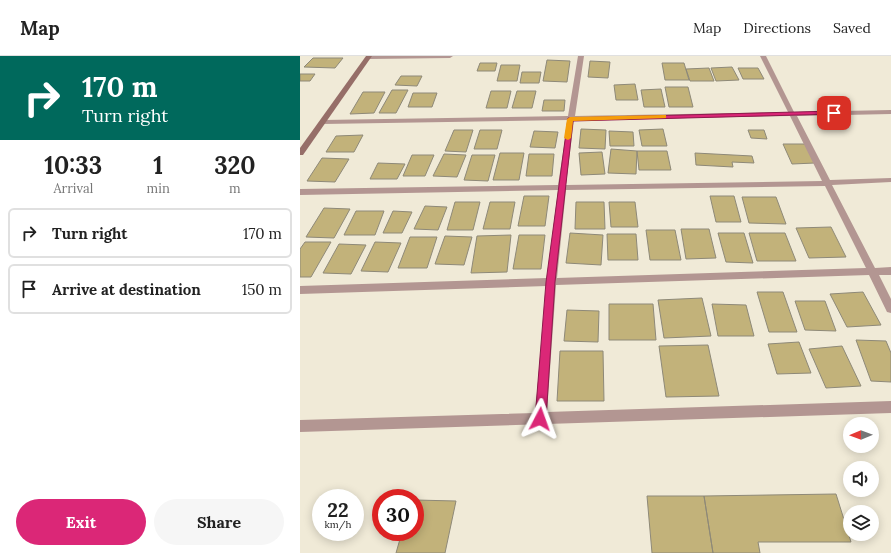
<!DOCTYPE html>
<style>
body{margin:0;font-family:Lora,serif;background:#f6f6f6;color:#222;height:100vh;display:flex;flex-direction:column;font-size:15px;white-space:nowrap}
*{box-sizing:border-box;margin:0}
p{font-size:13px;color:#767676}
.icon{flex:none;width:22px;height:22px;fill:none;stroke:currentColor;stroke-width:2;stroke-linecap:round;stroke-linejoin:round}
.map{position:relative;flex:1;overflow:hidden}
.drawer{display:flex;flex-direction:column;background:#fff;width:300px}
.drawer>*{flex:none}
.top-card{background:#00695c;color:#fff;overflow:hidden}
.needle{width:26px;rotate:269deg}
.buttons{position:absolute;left:543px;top:361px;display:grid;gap:8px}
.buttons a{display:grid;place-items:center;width:36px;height:36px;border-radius:50%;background:#fff;box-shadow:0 2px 10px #0003;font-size:20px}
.speed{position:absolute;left:12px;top:433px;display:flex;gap:8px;font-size:20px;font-weight:700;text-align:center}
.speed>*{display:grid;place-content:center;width:52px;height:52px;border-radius:50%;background:#fff;box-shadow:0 2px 10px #0003;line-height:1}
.speed small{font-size:10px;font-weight:400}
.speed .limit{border:6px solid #d22;background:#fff;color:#111}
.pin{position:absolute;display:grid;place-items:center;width:34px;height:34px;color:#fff;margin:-17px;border-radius:8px;box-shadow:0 2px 6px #0006}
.me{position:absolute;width:44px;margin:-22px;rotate:4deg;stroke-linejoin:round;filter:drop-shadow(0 0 3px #0008)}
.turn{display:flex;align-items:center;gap:14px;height:84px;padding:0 16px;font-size:18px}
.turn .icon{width:52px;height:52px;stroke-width:2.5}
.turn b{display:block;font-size:28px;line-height:34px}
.eta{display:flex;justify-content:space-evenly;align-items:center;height:68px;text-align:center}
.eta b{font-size:24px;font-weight:700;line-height:28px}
.primary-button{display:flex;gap:8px;margin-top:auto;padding:8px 16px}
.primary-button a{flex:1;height:46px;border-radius:24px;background:#db2777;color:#fff;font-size:16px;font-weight:700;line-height:46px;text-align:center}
.primary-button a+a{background:#f6f6f6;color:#222}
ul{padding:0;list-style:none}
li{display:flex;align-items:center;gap:12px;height:50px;margin:0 8px 6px;padding:0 8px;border:2px solid #e0e0e0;border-radius:6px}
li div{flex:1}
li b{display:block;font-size:15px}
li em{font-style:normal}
header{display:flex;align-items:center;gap:24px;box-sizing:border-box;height:56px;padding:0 20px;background:#fff;border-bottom:1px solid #e0e0e0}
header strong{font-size:19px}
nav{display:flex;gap:22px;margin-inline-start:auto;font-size:14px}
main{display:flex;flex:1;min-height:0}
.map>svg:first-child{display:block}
</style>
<header>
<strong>Map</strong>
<nav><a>Map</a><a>Directions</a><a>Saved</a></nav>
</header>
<main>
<section class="drawer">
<div class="top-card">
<div class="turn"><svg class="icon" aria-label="right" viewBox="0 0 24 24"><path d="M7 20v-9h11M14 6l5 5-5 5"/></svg><div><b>170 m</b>Turn right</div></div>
</div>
<div class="eta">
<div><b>10:33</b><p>Arrival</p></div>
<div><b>1</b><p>min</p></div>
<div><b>320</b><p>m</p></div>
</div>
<ul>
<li><svg class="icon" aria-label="right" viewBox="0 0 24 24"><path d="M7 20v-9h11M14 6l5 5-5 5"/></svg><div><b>Turn right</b></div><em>170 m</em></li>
<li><svg class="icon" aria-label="arrive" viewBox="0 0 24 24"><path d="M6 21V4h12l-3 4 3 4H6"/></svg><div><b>Arrive at destination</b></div><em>150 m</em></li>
</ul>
<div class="primary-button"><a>Exit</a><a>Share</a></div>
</section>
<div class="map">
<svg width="591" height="497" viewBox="0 0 591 497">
<rect width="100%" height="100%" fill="#f0ead7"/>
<!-- building -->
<path fill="#c2b27a" stroke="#8e8978" d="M13,2H43L35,12L4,11Z
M247,4L270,5L267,26L243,25Z
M290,5L310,6L308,22L288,21Z
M180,7H197L195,15H177Z
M362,7H384L389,24H365Z
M201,9H220L217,25H197Z
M432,11L439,24L416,25L411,12Z
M409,12L414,25H390L386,13Z
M438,12H458L464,23H443Z
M222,16H241L239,27H220Z
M0,18H15L10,25H0Z
M101,20H122L117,30L95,29Z
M335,28L338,44H316L314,29Z
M365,31H388L393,51H369Z
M361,33L365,51H344L341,34Z
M92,34H108L96,57H79Z
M191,35H211L207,52H186Z
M217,35H236L232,52H212Z
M63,36H85L74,57L50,58Z
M113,37H137L132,51H108Z
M244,44H265L264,55H242Z
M281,73L306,74L305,93L279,92Z
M363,73L367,90H342L339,74Z
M154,74H173L166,96L145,95Z
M180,74H202L197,93H174Z
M448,74H464L467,83L451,82Z
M234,75L258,76L255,92L230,91Z
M309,75L333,76L334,90H310Z
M63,79L54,96H26L36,80Z
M483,88H505L515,107L492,108Z
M311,93L337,95L336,118L308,117Z
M337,95H367L371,114H339Z
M302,96L305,118L281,119L279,97Z
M200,97H224L219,124H193Z
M395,97L452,100L454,107L432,106L433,111L396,109Z
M144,98L166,99L157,121L133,120Z
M229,98H254L252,120H226Z
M112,99H134L125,120H103Z
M172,99H195L188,125L164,124Z
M22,102L49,103L35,126L7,125Z
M78,107L105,108L97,123H70Z
M224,140H249L245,170H218Z
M410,140H434L441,166H416Z
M442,141H476L486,168L449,167Z
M155,146H180L173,174H147Z
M190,146H215L210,173H183Z
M276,146H304L305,173H275Z
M309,146H335L338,171H311Z
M125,150L147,151L138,174L114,173Z
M24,152L50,153L34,182L6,181Z
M56,155H84L75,179H44Z
M93,155L112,156L102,177H83Z
M531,171L546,201L509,202L496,172Z
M381,173H409L416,202L386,203Z
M346,174H375L381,204H350Z
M270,177L303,179L301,209L266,207Z
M418,177H444L453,207L426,206Z
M449,177H485L496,205H457Z
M307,178H336L338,204H308Z
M211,179L207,216L171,217L177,180Z
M219,179H245L241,213H213Z
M145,180L172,181L164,209L135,208Z
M110,181H137L127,212H98Z
M5,186H31L11,221H0V193Z
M75,186L101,187L88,216L61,215Z
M39,188L66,189L51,218L23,217Z
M457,236H483L497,276H469Z
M563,236L581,269L547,271L530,238Z
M402,242L411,280L364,282L358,244Z
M495,245H525L536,275L505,274Z
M309,248H353L356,284H309Z
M412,248L446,249L454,280H418Z
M267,254L299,255L298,286L264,285Z
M556,284L586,285L591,297V326L571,325Z
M499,286L511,317L477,318L468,288Z
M408,289L419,340L366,341L359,290Z
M542,290L561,330L526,332L509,293Z
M260,295H303L304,345H257Z
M536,438L551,486H458L460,497H413L404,440Z
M347,440H404L413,497H352Z
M115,444L156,445L145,497H96L102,476H115Z"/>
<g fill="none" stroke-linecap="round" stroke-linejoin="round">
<!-- street -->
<path fill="#b39692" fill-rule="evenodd" d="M67,0H153L150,2L69,3L67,2Z
M278,0H284L275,60L488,56L460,0H466L494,56L591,54V58L497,60L530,124L591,122V126L532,129L575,212L591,211V219H579L591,243V257L587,256L569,219L256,229L247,356L591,345V357L0,376V364L235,357L247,230L0,238V230L247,222L258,134L0,139V133L258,129L268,64L23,68L20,66L23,64L268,60ZM490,60L522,125L266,129L274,64ZM525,130L566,212L257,222L266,134Z"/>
<!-- secondary -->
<path fill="#966e68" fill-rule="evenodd" d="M66,0H72L3,99H0V92Z"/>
</g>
<!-- route -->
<path fill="#db2777" stroke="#8e194d" d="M534,55L537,57L536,58L273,65L255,226L246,363L244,366L240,368L237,366L235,363L246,226L268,62Z"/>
<!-- slow -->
<path fill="#f59e0b" d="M364,59H366V62L273,65L271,82L268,84L264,82L267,63L270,61Z"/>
</svg>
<div class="buttons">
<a><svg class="needle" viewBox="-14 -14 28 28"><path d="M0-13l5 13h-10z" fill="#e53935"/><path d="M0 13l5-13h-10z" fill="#767676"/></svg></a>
<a><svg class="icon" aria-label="sound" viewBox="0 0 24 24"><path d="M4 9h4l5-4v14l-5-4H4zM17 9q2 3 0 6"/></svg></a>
<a><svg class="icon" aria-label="layers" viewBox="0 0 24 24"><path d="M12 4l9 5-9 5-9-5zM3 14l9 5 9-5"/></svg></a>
</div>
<div class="speed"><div>22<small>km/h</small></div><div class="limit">30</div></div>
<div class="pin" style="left:534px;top:57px;background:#d93025"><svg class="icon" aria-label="arrive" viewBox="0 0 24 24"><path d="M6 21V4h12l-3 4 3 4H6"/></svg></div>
<svg class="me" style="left:240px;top:363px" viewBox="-20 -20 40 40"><path d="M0-17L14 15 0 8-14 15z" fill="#db2777" stroke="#fff" stroke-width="4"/></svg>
</div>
</main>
